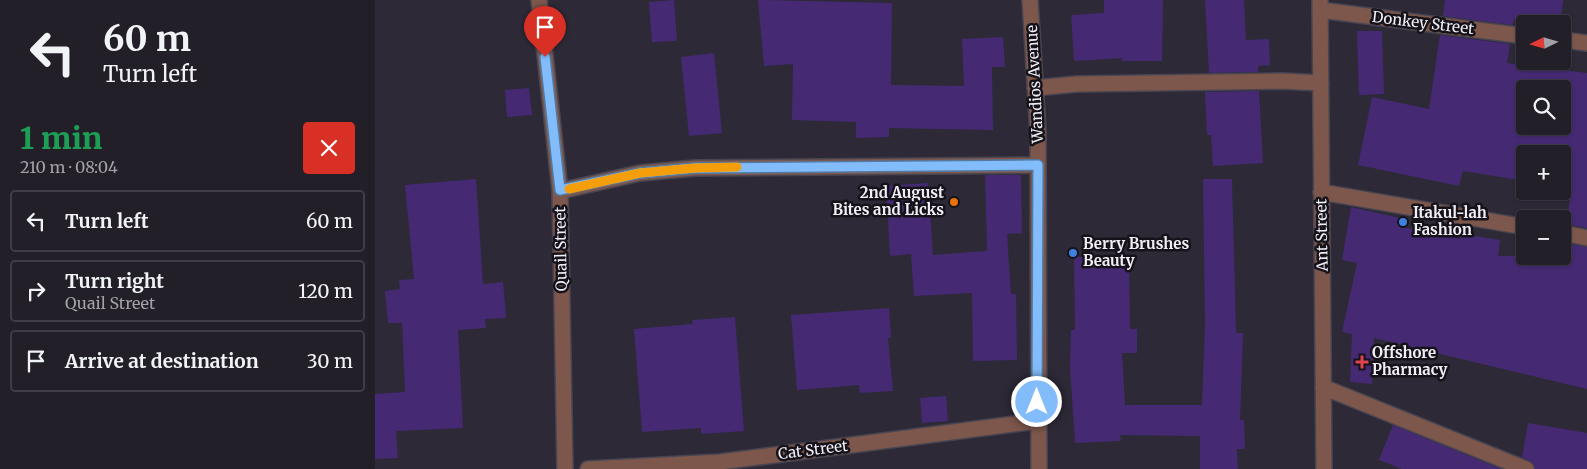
<!DOCTYPE html>
<meta charset="utf-8">
<style>
body{margin:0;font-family:Merriweather,serif;background:#2a2731;color:#f1f3f6;height:100vh;display:flex;flex-direction:column;font-size:19px;white-space:nowrap}
*{box-sizing:border-box;margin:0}
p{font-size:16px;color:#a2a2a8}
.icon{flex:none;width:28px;height:28px;fill:none;stroke:currentColor;stroke-width:2;stroke-linecap:round;stroke-linejoin:round}
.map{position:relative;flex:1;overflow:hidden}
.side{display:flex;flex-direction:column;background:#221f29;width:375px}
.side>*{flex:none}
.guide{background:#221f29;color:#f1f3f6;overflow:hidden}
.needle{width:32px;rotate:265deg}
.buttons{position:absolute;left:1141px;top:15px;display:grid;gap:10px}
.buttons a{display:grid;place-items:center;width:55px;height:55px;border-radius:5px;background:#221f29;box-shadow:0 1px 4px #0004,0 0 0 1px #3f3d46;font-size:25px}
.pin{position:absolute;display:grid;place-items:center;width:42px;height:42px;color:#fff;margin:-51px -21px;border-radius:50% 50% 50% 0;rotate:-45deg;box-shadow:0 0 5px #0007}
.pin .icon{rotate:45deg}
.me{position:absolute;width:55px;margin:-28px;rotate:0deg;stroke-linejoin:round;filter:drop-shadow(0 0 4px #0008)}
.turn{display:flex;align-items:center;gap:18px;height:105px;padding:0 20px;font-size:22px}
.turn .icon{width:65px;height:65px;stroke-width:2.5}
.turn b{display:block;font-size:35px;line-height:42px}
.round{display:grid;place-items:center;flex:none;width:52px;height:52px;border-radius:5px;background:#2a2731}
.headline{display:flex;align-items:center;justify-content:space-between;height:85px;padding:0 20px}
h1{font-size:30px;font-weight:800;line-height:38px;color:#1e9e55}
ul{padding:0;list-style:none}
li{display:flex;align-items:center;gap:15px;height:62px;margin:0 10px 8px;padding:0 10px;border:2px solid #3f3d46;border-radius:5px}
li div{flex:1}
li b{display:block;font-size:19px}
li em{font-style:normal}
main{display:flex;flex:1;min-height:0}
.map>svg:first-child{display:block}
</style>
<main>
<section class="side">
<div class="guide">
<div class="turn"><svg class="icon" aria-label="left" viewBox="0 0 24 24"><path d="M17 20v-9H6M10 6l-5 5 5 5"/></svg><div><b>60 m</b>Turn left</div></div>
</div>
<div class="headline"><div><h1>1 min</h1><p>210 m · 08:04</p></div><a class="round" style="background:#d93025;color:#fff"><svg class="icon" aria-label="close" viewBox="0 0 24 24"><path d="M6 6l12 12M18 6L6 18"/></svg></a></div>
<ul>
<li><svg class="icon" aria-label="left" viewBox="0 0 24 24"><path d="M17 20v-9H6M10 6l-5 5 5 5"/></svg><div><b>Turn left</b></div><em>60 m</em></li>
<li><svg class="icon" aria-label="right" viewBox="0 0 24 24"><path d="M7 20v-9h11M14 6l5 5-5 5"/></svg><div><b>Turn right</b><p>Quail Street</p></div><em>120 m</em></li>
<li><svg class="icon" aria-label="arrive" viewBox="0 0 24 24"><path d="M6 21V4h12l-3 4 3 4H6"/></svg><div><b>Arrive at destination</b></div><em>30 m</em></li>
</ul>
</section>
<div class="map">
<svg width="1212" height="469" viewBox="0 0 1212 469">
<rect width="100%" height="100%" fill="#2d2937"/>
<!-- building -->
<path fill="#452a73" fill-rule="evenodd" d="M299,0L302,41L277,42L274,2Z
M383,0L517,3L516,85L589,86L587,39L628,37L630,67H617L618,130L514,128V137L481,138V122L417,120L418,64L389,66Z
M729,0H788L787,61H747V58L699,61L696,15L729,13Z
M830,0H869L871,40L894,39L895,65L883,66V72L834,73Z
M1070,0H1188L1185,24L1139,20L1138,25L1068,16Z
M982,31H1007L1009,94L984,95Z
M1065,35L1135,44L1132,63L1212,73V228L1191,224L1195,200L1167,196L1168,191H1188V154H1150V181L1088,171L1084,186L983,165L997,97L1054,109ZM1150,89H1188V126H1150Z
M339,53L347,133L314,136L306,57Z
M154,88L157,115L132,117L130,90Z
M884,91L888,163L838,166L836,135H832L830,92Z
M610,175H646L647,233L632,234L636,294H641L642,360L598,361L597,293L539,296L536,254L515,256L511,186L553,183L558,255L612,251Z
M101,179L108,284L128,282L131,318L110,319L111,328L83,330L88,428L21,431L23,458L0,459V394L30,392L27,323H13L10,291L25,289L24,280L39,279L30,185Z
M828,179H857L861,333H868L865,420H869L870,449H862L863,469H825V436L745,435L746,441L700,443L695,366L696,330H700L699,257L754,256L755,329H762V353H747L750,405H827L830,324Z
M976,207L1029,219L1027,227L1085,239L1086,234L1125,240L1123,256H1188V243L1212,247V389L999,338L997,384L975,382L977,334L967,332L982,263L967,260Z
M514,308L516,338H513L518,391L485,393L484,385L422,390L416,315Z
M360,317L369,431L326,434V428L267,432L259,329L318,324L317,320Z
M571,396L573,421L547,423L545,398Z
M1153,423L1212,433V469H1160L1158,463L1147,457Z
M1018,425L1126,469H1027L1004,460Z"/>
<g fill="none" stroke-linecap="round" stroke-linejoin="round">
<!-- minor casing -->
<g stroke="#484552" stroke-width="18">
<path id="minor" d="M164,0L185,191L190,469
M655,0L663,132L664,469
M945,0L949,469
M945,10L1150,36
M1188,40L1212,43
M660,88L702,84L907,81L946,83
M185,191L265,173L320,168L663,165
M946,192L1150,227
M1188,233L1212,238
M948,387L1151,469
M213,469L345,462L662,421"/>
</g>
<!-- minor -->
<use href="#minor" stroke="#7d574b" stroke-width="15"/>
</g>
<g fill="none" stroke-linecap="round" stroke-linejoin="round">
<!-- route casing -->
<g stroke="#547aa2" stroke-width="12">
<path id="route" d="M170,57L185,190L265,173L320,168L663,165L662,402"/>
</g>
<!-- route -->
<use href="#route" stroke="#82bcfa" stroke-width="9"/>
<!-- slow -->
<path stroke="#f59e0b" stroke-width="9" d="M194,189L265,173L320,168L362,167"/>
</g>
<!-- markers -->
<circle fill="#e8710a" stroke="#151319" stroke-width="2" cx="579" cy="202" r="5"/>
<g fill="#3f7fe0" stroke="#151319" stroke-width="2">
<circle cx="1028" cy="222" r="5"/>
<circle cx="698" cy="253" r="5"/>
</g>
<path fill="#e0444e" stroke="#151319" stroke-width="2" d="M984.5 354.5h5v5h5v5h-5v5h-5v-5h-5v-5h5z"/>
<g text-anchor="middle" stroke-width="5" stroke-linejoin="round" paint-order="stroke">
<!-- street labels -->
<g font-size="15" fill="#f1eef8" stroke="#151319">
<text transform="translate(1048 23) rotate(7)" y="5">Donkey Street</text>
<text transform="translate(660 84) rotate(-93)" y="5">Wandios Avenue</text>
<text transform="translate(947 235) rotate(-91)" y="5">Ant Street</text>
<text transform="translate(186 249) rotate(-91)" y="5">Quail Street</text>
<text transform="translate(438 450) rotate(-7)" y="5">Cat Street</text>
</g>
<!-- poi labels -->
<g font-size="15" font-weight="bold" fill="#f1eef8" stroke="#151319" text-anchor="start">
<text x="569" y="198" text-anchor="end">2nd August<tspan x="569" dy="17">Bites and Licks</tspan></text>
<text x="1038" y="218">Itakul-lah<tspan x="1038" dy="17">Fashion</tspan></text>
<text x="708" y="249">Berry Brushes<tspan x="708" dy="17">Beauty</tspan></text>
<text x="997" y="358">Offshore<tspan x="997" dy="17">Pharmacy</tspan></text>
</g>
</g>
</svg>
<div class="buttons">
<a><svg class="needle" viewBox="-14 -14 28 28"><path d="M0-13l5 13h-10z" fill="#e53935"/><path d="M0 13l5-13h-10z" fill="#a2a2a8"/></svg></a>
<a><svg class="icon" aria-label="search" viewBox="0 0 24 24"><circle cx="10" cy="10" r="6"/><path d="M15 15l6 6"/></svg></a>
<a>+</a>
<a>−</a>
</div>
<div class="pin" style="left:170px;top:57px;background:#d93025"><svg class="icon" aria-label="arrive" viewBox="0 0 24 24"><path d="M6 21V4h12l-3 4 3 4H6"/></svg></div>
<svg class="me" style="left:662px;top:402px" viewBox="-20 -20 40 40"><circle r="17" fill="#82bcfa" stroke="#fff" stroke-width="3"/><path d="M0-11L8 9 0 5-8 9z" fill="#fff"/></svg>
</div>
</main>
